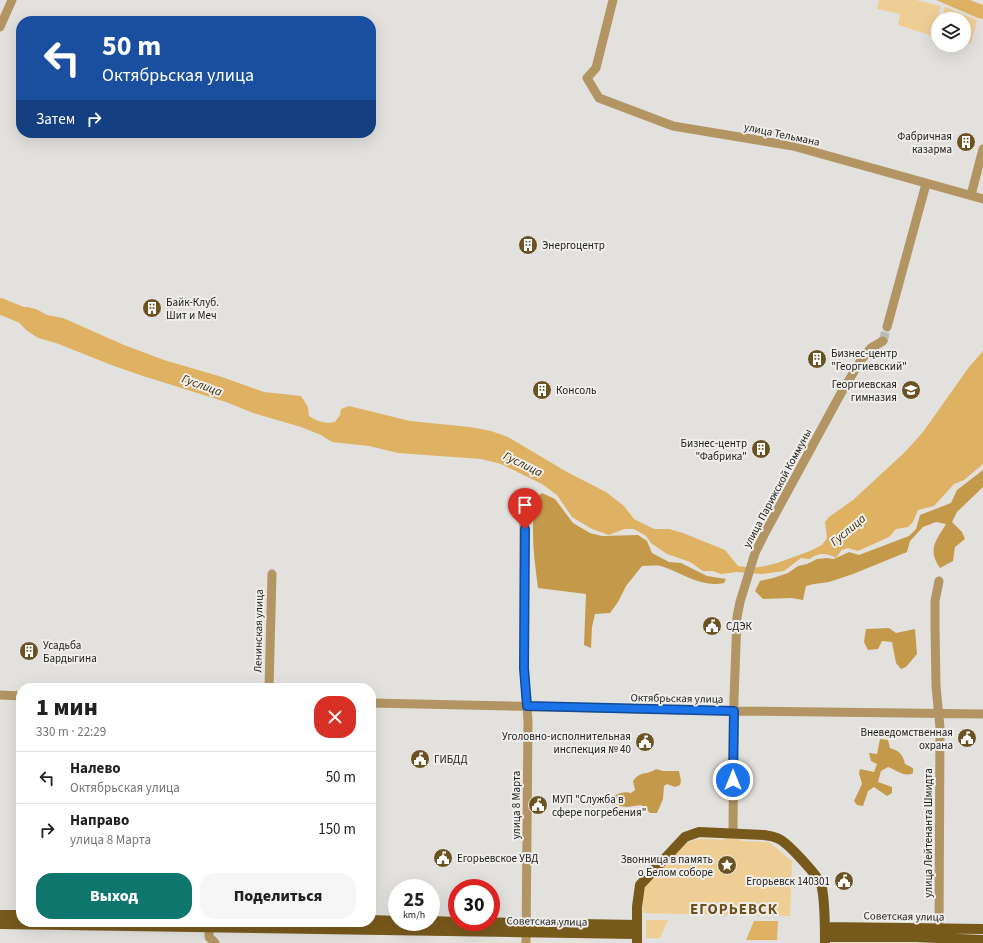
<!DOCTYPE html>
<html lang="ru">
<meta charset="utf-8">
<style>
body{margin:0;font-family:"Source Sans 3",sans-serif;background:#f6f6f6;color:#222;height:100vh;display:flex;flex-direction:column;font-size:15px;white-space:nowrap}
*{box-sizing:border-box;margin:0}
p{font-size:13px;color:#767676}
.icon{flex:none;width:22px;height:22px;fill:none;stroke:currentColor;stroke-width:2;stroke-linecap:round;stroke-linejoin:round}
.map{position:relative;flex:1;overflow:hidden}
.sheet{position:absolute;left:16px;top:683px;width:360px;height:244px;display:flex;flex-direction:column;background:#fff;border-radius:16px;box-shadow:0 4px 16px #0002}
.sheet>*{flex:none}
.hud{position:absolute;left:16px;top:16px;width:360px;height:122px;border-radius:16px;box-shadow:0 4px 16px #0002;background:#1a4fa0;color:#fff;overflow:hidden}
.tools{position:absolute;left:931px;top:12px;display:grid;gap:8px}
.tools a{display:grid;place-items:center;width:40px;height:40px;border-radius:50%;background:#fff;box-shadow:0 4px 16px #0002;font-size:20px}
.speed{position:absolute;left:388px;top:879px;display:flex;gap:8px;font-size:20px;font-weight:700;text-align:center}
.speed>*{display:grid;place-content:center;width:52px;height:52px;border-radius:50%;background:#fff;box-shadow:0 4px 16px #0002;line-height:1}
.speed small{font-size:10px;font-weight:400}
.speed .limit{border:6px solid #d22;background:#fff;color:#111}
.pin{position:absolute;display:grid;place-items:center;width:34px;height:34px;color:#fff;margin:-41px -17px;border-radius:50% 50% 50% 0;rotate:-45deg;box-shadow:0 0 4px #0007}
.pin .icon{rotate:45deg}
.me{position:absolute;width:44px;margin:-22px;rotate:0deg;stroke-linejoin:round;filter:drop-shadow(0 0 3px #0008)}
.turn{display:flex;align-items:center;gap:14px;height:84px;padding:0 20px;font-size:18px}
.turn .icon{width:52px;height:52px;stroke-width:2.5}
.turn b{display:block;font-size:28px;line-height:34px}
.then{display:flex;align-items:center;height:38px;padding:0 20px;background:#0003;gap:8px;font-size:15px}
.round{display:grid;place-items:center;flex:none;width:42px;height:42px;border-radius:16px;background:#f6f6f6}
.head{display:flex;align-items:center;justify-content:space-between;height:68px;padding:0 20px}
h1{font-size:24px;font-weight:800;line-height:30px}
.button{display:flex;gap:8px;margin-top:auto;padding:8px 20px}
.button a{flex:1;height:46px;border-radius:16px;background:#0f766e;color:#fff;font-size:16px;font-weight:800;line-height:46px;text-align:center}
.button a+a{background:#f6f6f6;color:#222}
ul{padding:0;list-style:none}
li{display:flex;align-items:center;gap:12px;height:52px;padding:0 20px;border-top:1px solid #e0e0e0}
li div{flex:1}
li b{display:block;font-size:15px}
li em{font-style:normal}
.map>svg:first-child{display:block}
</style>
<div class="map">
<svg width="983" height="943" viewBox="0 0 983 943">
<rect width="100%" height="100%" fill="#e3e1de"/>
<!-- green -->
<path fill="#efce96" d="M879,0H916L941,6L933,36L898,25L900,14L877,9Z
M945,7L977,20L971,44L964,43V19H941Z
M725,838L741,839V841L769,842L792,861L790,916L726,915L725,917L720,915L643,913V890L648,882L684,845C696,836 710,839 724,840Z
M646,920H668L660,938H646Z"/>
<!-- forest -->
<path fill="#c4994a" d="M983,470V487L957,512L952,522L962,532L965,539L955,547L953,561L940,568C927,549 936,541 946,524L936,522L923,527L910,541L907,552L853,574L829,582L814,584L806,586L803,600L791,598L763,599L755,591L760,581L773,578L788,573L798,566L807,564L817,559L827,558L834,559L849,552L859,555L909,536L916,529L920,515L951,503L957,490Z
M542,493L555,499L573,523L590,533L602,536L638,535L647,541L652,553L669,562L681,563L707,576L726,579L724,583C702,588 682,573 661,566C655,565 648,566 642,566L626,586L618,602L610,613L595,614L592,627L591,648L584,645L586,594L538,588C534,558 530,528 536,498Z
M889,628L896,633L915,629L917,654L906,667L901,669L896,663L892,642L882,641L878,649L868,650L864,642L866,629Z
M880,739L888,740L890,748C900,751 903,755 905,764L913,768V773C905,778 897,770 888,767L881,771L878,782L892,787V793L887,796L874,787L868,791L863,806L857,805L854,801L862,784L859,773L860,769L874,772L877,764L871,761L869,753L877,754Z
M656,769L663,771H679L681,781L680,785L675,787L667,784L664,786L663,799L657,813H650L641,805L627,807L612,805V798C618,793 623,791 631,793L635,790L633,781C641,770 646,776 656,769Z"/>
<!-- water -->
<path fill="#deb163" d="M936,0H970L983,5V19L978,18Z
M27,307L36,309L47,315L63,318L124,345L164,360L222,377L264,392L301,396L308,407L309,416C318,422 325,424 335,422L340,415L341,409L349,406L410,421L470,427L491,431L508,437L567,472L606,492L624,506L634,519L654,529H669L683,533L725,550L738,566L752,568L765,566L777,563L810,551L822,545L827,538L825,522L829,517L853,500L905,452L923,432L969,367L983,351V464L964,480L954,484L934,506L918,510L913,522L908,527L896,529L889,537L858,551L848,548L842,550L836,558C827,553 818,552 810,559L801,558L784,571L762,574L737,572L721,574L713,571H703L690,562L667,554L651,543L646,536L634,529H624L609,535L592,529L572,517L557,495L542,484L501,464L481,459L398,453L369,446L332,442L321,435L301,427L253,413L226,402L143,376L114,366L56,343L38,338L26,330L16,319L12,309Z
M754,921H778L777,940H746Z"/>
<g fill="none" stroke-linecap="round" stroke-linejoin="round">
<!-- river -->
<path stroke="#deb163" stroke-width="16" d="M0,306L34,320"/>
<!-- minor-tunnel -->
<path stroke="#bcbbb8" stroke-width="9" stroke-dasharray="9 4.5" stroke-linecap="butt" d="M883,341L887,327"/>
<!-- minor -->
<path stroke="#b29562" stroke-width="9" d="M613,0L596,68L587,78L599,98L673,126L793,146L983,199
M0,27L12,0
M971,195L983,149
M887,327L926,184
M269,688L272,574
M0,695L21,696
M371,703L733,711L983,714
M733,833L734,699L737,617L740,602L755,553L766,531L840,395L861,360L871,348L883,341
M209,922V937L215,943
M939,935L940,728L936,686L935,626V601L939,581
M526,943L528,721L524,668V518L528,500"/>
<!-- major -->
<path stroke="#78591c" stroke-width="10" d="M0,915H21
M371,920L397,921
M431,921L457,922
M460,922L637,925
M0,924L637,934
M825,927L983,929
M825,937H915L983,940
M637,943V907L640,885L685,837L699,832L764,835C769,836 774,836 779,839C788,843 817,875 821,884C825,897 825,929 825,943"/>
</g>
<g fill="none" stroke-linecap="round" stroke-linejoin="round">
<!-- route casing -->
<g stroke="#114b97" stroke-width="10">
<path id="route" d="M525,529L524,668L527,706L734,711L733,780"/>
</g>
<!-- route -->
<use href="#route" stroke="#1a73e8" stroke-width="7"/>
</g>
<!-- icons -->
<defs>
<g id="building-disc" transform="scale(1)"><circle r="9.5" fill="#6b5223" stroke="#f0eeeb"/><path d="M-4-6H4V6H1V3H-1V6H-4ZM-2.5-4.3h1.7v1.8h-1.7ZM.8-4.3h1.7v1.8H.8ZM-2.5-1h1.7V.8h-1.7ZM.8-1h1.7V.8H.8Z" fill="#fff"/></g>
<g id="school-disc" transform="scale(1)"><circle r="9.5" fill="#6b5223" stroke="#f0eeeb"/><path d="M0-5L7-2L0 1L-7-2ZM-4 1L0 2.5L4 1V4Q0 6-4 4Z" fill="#fff"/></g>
<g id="civic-disc" transform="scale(1)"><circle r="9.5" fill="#6b5223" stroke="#f0eeeb"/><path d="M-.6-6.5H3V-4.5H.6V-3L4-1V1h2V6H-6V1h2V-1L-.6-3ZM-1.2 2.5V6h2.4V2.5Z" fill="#fff"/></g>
<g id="sight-disc" transform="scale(1)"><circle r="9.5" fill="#6b5223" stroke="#f0eeeb"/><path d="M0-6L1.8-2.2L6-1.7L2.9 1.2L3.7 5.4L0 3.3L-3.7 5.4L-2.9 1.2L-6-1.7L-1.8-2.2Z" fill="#fff"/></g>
</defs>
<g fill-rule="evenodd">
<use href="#building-disc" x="966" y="142"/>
<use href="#building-disc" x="528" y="245"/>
<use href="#building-disc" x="152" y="308"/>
<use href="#building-disc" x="817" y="359"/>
<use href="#building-disc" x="542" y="390"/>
<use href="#school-disc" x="911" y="390"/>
<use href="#building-disc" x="761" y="449"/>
<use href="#civic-disc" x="712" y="626"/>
<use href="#building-disc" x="29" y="651"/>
<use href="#civic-disc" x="967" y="738"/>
<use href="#civic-disc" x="645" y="742"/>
<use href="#civic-disc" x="420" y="759"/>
<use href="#civic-disc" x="538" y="805"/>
<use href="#civic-disc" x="443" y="858"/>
<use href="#sight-disc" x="727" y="865"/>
<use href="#civic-disc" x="844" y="881"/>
</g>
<g text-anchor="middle" stroke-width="4" stroke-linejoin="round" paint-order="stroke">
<!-- street labels -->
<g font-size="11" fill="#222220" stroke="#f0eeeb">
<text transform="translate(782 134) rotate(12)" y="4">улица Тельмана</text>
<text transform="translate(777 488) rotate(-62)" y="4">улица Парижской Коммуны</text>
<text transform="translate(258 631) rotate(-89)" y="4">Ленинская улица</text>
<text transform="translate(677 698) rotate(1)" y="4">Октябрьская улица</text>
<text transform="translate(516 805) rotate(-90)" y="4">улица 8 Марта</text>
<text transform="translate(928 833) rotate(-90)" y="4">улица Лейтенанта Шмидта</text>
<text transform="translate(904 916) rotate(1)" y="4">Советская улица</text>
<text transform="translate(547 921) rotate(1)" y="4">Советская улица</text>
</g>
<!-- poi labels -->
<g font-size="11" fill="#222220" stroke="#f0eeeb" text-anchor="start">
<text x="952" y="140" text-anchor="end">Фабричная<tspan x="952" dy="13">казарма</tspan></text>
<text x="542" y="249">Энергоцентр</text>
<text x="166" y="306">Байк-Клуб.<tspan x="166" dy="13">Шит и Меч</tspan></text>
<text x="831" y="357">Бизнес-центр<tspan x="831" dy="13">"Георгиевский"</tspan></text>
<text x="897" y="388" text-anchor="end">Георгиевская<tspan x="897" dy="13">гимназия</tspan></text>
<text x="556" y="394">Консоль</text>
<text x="747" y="447" text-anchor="end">Бизнес-центр<tspan x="747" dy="13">"Фабрика"</tspan></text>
<text x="726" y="630">СДЭК</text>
<text x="43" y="649">Усадьба<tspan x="43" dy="13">Бардыгина</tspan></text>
<text x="953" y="736" text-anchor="end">Вневедомственная<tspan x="953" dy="13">охрана</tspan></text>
<text x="631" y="740" text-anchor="end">Уголовно-исполнительная<tspan x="631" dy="13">инспекция № 40</tspan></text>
<text x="434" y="763">ГИБДД</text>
<text x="552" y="803">МУП "Служба в<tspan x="552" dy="13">сфере погребения"</tspan></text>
<text x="457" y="862">Егорьевское УВД</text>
<text x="713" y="863" text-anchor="end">Звонница в память<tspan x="713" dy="13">о Белом соборе</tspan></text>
<text x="830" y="885" text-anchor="end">Егорьевск 140301</text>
</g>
<!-- water labels -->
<g font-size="12" font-style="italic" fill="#392703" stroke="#f0eeeb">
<text transform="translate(202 385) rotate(20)" y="4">Гуслица</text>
<text transform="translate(523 464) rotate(26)" y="4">Гуслица</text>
<text transform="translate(848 530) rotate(-40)" y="4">Гуслица</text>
</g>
<!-- district labels -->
<g font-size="15" font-weight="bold" letter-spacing="1" fill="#6e511a" stroke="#f0eeeb">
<text x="734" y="914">ЕГОРЬЕВСК</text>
</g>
</g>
</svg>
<div class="tools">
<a><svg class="icon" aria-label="layers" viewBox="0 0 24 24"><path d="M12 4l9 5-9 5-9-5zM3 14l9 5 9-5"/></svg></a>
</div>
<div class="speed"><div>25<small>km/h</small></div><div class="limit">30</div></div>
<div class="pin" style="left:525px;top:529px;background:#d93025"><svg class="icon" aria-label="arrive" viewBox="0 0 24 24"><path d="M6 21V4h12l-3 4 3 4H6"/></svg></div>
<svg class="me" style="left:733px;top:780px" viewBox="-20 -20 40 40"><circle r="17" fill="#1a73e8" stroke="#fff" stroke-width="3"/><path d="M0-11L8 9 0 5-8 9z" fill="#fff"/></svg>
<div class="hud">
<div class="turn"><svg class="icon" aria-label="left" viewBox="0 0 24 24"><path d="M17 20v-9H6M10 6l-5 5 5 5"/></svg><div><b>50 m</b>Октябрьская улица</div></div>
<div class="then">Затем<svg class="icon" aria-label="right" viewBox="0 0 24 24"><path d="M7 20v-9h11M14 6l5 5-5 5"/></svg></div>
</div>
<section class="sheet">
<div class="head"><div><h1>1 мин</h1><p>330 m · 22:29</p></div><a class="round" style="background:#d93025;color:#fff"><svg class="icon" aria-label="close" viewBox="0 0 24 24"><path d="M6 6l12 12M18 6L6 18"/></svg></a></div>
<ul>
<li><svg class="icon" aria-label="left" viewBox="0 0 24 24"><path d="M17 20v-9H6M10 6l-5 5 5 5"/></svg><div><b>Налево</b><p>Октябрьская улица</p></div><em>50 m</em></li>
<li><svg class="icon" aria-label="right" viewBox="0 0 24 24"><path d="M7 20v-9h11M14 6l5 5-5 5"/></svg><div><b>Направо</b><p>улица 8 Марта</p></div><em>150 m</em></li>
</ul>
<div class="button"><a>Выход</a><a>Поделиться</a></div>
</section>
</div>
